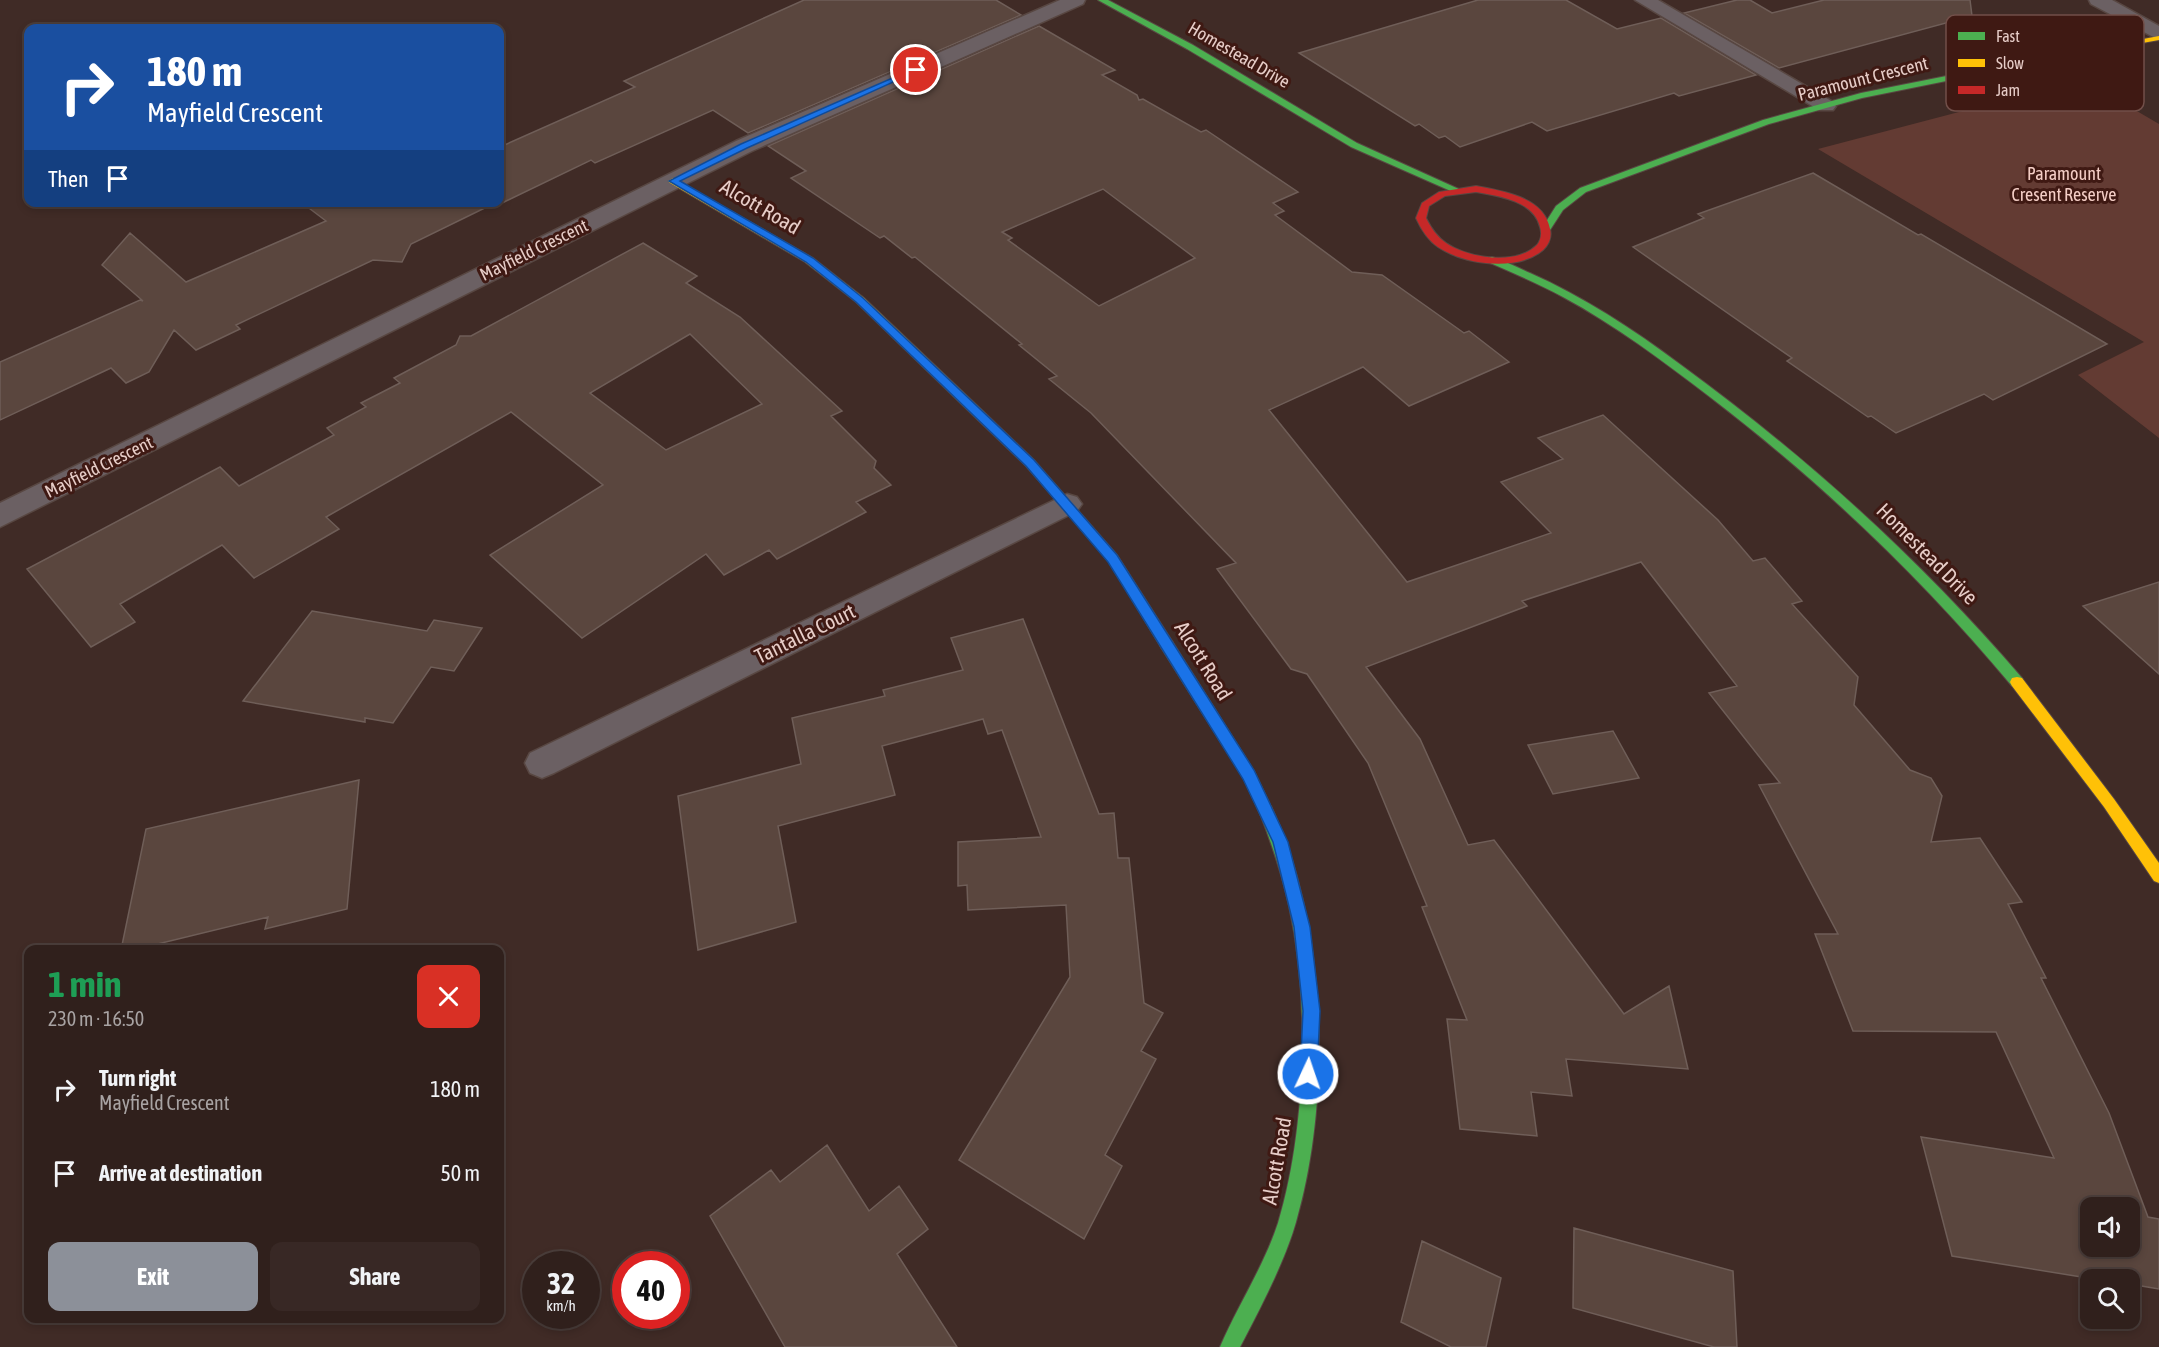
<!DOCTYPE html>
<meta charset="utf-8">
<style>
body{margin:0;font-family:"Asap Condensed",sans-serif;background:#382825;color:#f1f3f6;height:100vh;display:flex;flex-direction:column;font-size:22px;white-space:nowrap}
*{box-sizing:border-box;margin:0}
p{font-size:20px;color:#a8a3a3}
.icon{flex:none;width:33px;height:33px;fill:none;stroke:currentColor;stroke-width:2;stroke-linecap:round;stroke-linejoin:round}
.map{position:relative;flex:1;overflow:hidden}
.panel{position:absolute;left:24px;top:945px;width:480px;height:378px;display:flex;flex-direction:column;background:#30201c;border-radius:12px;box-shadow:0 3px 9px #0003,0 0 0 2px #4b3e3b}
.panel>*{flex:none}
.hud{position:absolute;left:24px;top:24px;width:480px;height:183px;border-radius:12px;box-shadow:0 3px 9px #0003,0 0 0 2px #4b3e3b;background:#1a4fa0;color:#fff;overflow:hidden}
.fabs{position:absolute;left:2080px;top:1197px;display:grid;gap:12px}
.fabs a{display:grid;place-items:center;width:60px;height:60px;border-radius:12px;background:#30201c;box-shadow:0 3px 9px #0003,0 0 0 2px #4b3e3b;font-size:30px}
.speed{position:absolute;left:522px;top:1251px;display:flex;gap:12px;font-size:30px;font-weight:700;text-align:center}
.speed>*{display:grid;place-content:center;width:78px;height:78px;border-radius:50%;background:#30201c;box-shadow:0 3px 9px #0003,0 0 0 2px #4b3e3b;line-height:1}
.speed small{font-size:15px;font-weight:400}
.speed .limit{border:9px solid #d22;background:#fff;color:#111}
.pin{position:absolute;display:grid;place-items:center;width:51px;height:51px;color:#fff;margin:-26px;border:3px solid #fff;border-radius:50%;box-shadow:0 2px 6px #0007}
.me{position:absolute;width:66px;margin:-33px;rotate:3deg;stroke-linejoin:round;filter:drop-shadow(0 0 4px #0008)}
.turn{display:flex;align-items:center;gap:21px;height:126px;padding:0 24px;font-size:27px}
.turn .icon{width:78px;height:78px;stroke-width:2.5}
.turn b{display:block;font-size:42px;line-height:51px}
.then{display:flex;align-items:center;height:57px;padding:0 24px;background:#0003;gap:12px;font-size:22px}
.round{display:grid;place-items:center;flex:none;width:63px;height:63px;border-radius:12px;background:#382825}
.head{display:flex;align-items:center;justify-content:space-between;height:102px;padding:0 24px}
h1{font-size:36px;font-weight:700;line-height:45px;color:#1e9e55}
.button{display:flex;gap:12px;margin-top:auto;padding:12px 24px}
.button a{flex:1;height:69px;border-radius:12px;background:#8c9099;color:#fff;font-size:24px;font-weight:700;line-height:69px;text-align:center}
.button a+a{background:#382825;color:#f1f3f6}
ul{padding:0;list-style:none}
li{display:flex;align-items:center;gap:18px;height:84px;padding:0 24px}
li div{flex:1}
li b{display:block;font-size:22px}
li em{font-style:normal}
.map>svg:first-child{display:block}
</style>
<div class="map">
<svg width="2159" height="1347" viewBox="0 0 2159 1347">
<rect width="100%" height="100%" fill="#402b26"/>
<!-- green -->
<path fill="#633b33" d="M2089,83L2159,124V438L2078,375L2144,342L1818,149L1997,102Z"/>
<!-- building -->
<path fill="#5a463e" stroke="#6f5e58" stroke-width="1.5" fill-rule="evenodd" d="M804,0H996L1021,15L748,133L713,110L595,163L591,160L500,204V147L635,87L624,81Z
M1478,0H1566L1617,29L1661,18L1756,75L1679,96L1674,93L1547,131L1532,122L1460,147L1445,136L1439,138L1419,124L1415,126L1299,53Z
M1737,0H1750L1772,13L1824,0H1970L1972,16L1779,68L1684,13Z
M1039,26L1115,70L1102,75L1137,95L1139,100L1143,99L1201,132L1206,130L1298,192L1273,203L1284,211L1275,215L1352,272L1382,275L1464,333L1469,331L1509,362L1409,406L1363,367L1269,410L1407,582L1551,533L1501,482L1563,459L1538,438L1603,415L1718,520L1753,561L1765,558L1802,601L1792,604L1858,677L1854,705L1910,770L1931,778L1942,796L1931,842L1980,838L2022,902L2008,904L2046,978H2041L2109,1113L2148,1217L2159,1219V1289L2130,1284V1280H2100L1952,1256L1921,1137L2054,1158L1996,1032L1853,1031L1815,934H1838L1759,785L1780,783L1709,693L1737,686L1641,562L1522,601L1527,606L1366,667L1420,739L1468,845L1494,840L1624,1014L1669,986L1688,1069L1566,1059L1572,1096L1531,1092L1537,1136L1460,1129L1447,1019L1467,1020L1422,907L1427,906L1368,763L1307,674L1291,669L1217,569L1236,563L1091,413L1049,379L1057,376L1019,345L1022,344L915,257L912,258L884,236L880,238L791,178L806,171L768,146ZM1103,189L1195,258L1099,306L1008,240L1012,238L1002,232ZM2091,1208H2130V1246H2091Z
M1813,173L1918,235L1921,234L2107,344L1993,400L1984,394L1896,433L1871,416L1868,417L1787,361L1792,358L1633,247L1704,218L1698,214Z
M301,202H497L411,244L402,262L373,260L236,325L240,329L196,350L174,330L149,372L126,383L111,368L0,420V362L140,300L143,301L102,265L130,233L186,282L326,221Z
M643,243L697,276L686,283L740,317L842,411L831,416L876,461L874,468L891,485L856,502L866,512L777,559L769,550L724,575L706,554L582,638L490,555L603,485L511,412L326,517L339,529L254,578L222,545L120,604L135,622L91,647L27,569L220,467L239,486L334,435L327,428L366,407L361,403L400,383L394,378L456,345L460,336H471ZM690,334L762,404L666,450L590,393Z
M2159,582V674L2083,606Z
M312,611L427,631L434,620L482,628L454,671L431,667L393,723L365,718V722L243,701Z
M1023,619L1099,814L1114,813L1118,858H1129L1144,1003L1163,1013L1141,1051L1156,1059L1105,1155L1122,1166L1084,1239L959,1160L1070,977L1066,905L968,910L967,885L958,886V842L1041,837L1002,730L988,734L983,719L882,746L895,795L778,826L796,922L698,950L678,796L801,764L792,718L885,696L883,690L963,670L951,638Z
M1613,731L1639,778L1553,794L1528,745Z
M359,780L347,909L265,929L268,917L133,950H121L146,829Z
M827,1145L869,1211L899,1186L928,1229L897,1254L957,1347H785L710,1216L771,1170L780,1182Z
M1574,1228L1733,1271L1737,1347H1714L1573,1308Z
M1422,1241L1501,1278L1486,1347H1451L1401,1322Z"/>
<g fill="none" stroke-linecap="round" stroke-linejoin="round">
<!-- street casing -->
<g stroke="#584742" stroke-width="3">
<path id="street" d="M1060,0H1085L1083,4L752,151L0,527V503L736,141Z
M1635,0H1658L1833,102L1836,106L1833,110H1819Z
M2089,0H2112L2159,26V40L2091,4Z
M1067,494L1077,497L1082,504L1077,511L554,773L542,778L530,773L525,763L530,753Z"/>
</g>
<!-- fast casing -->
<g stroke="#584742" stroke-width="2">
<path id="fast" d="M1098,0H1108L1193,45L1357,143L1461,190L1453,192L1351,147L1187,49Z
M2032,59L2036,61L2035,63L1862,98L1769,124L1586,192L1563,210L1550,230L1542,228L1556,206L1580,188L1763,120L1861,93Z
M1492,257C1505,261 1517,267 1530,273C1584,297 1633,329 1681,365C1807,457 1921,560 2022,678L2024,682L2022,686H2012C1922,578 1821,482 1710,397C1663,361 1615,325 1563,297C1539,284 1513,273 1488,262V258Z
M1266,805L1271,806C1327,923 1332,1098 1296,1222C1285,1261 1259,1311 1240,1347H1220C1238,1305 1264,1266 1278,1223C1306,1130 1310,1001 1289,906C1282,873 1271,842 1259,811L1261,806Z"/>
</g>
<!-- slow casing -->
<g stroke="#584742" stroke-width="2">
<path id="slow" d="M2159,36V40L2032,63L2028,61Z
M673,178L813,258L864,298L986,414V420H978L856,302L805,262L670,183L668,181Z
M1167,640L1172,641L1254,771L1273,811L1271,816L1266,817L1261,816L1244,779L1162,649L1160,645L1162,641Z
M2017,677L2022,678L2114,799L2159,863V883L2154,881L2104,807L2012,686L2010,682L2012,678Z"/>
</g>
<!-- jam casing -->
<g stroke="#584742" stroke-width="2">
<path id="jam" d="M1476,186C1503,191 1544,197 1550,229C1552,237 1549,244 1543,250C1517,272 1465,265 1438,247C1428,240 1421,229 1416,218L1422,203L1439,192ZM1476,192C1499,196 1534,201 1540,227C1542,233 1541,240 1537,245C1516,266 1468,258 1446,243C1437,237 1431,228 1426,218L1429,206L1445,196Z
M982,413L986,414L1034,460L1117,555L1172,641L1174,645L1172,649H1162L1109,561L1026,466L978,420V414Z"/>
</g>
<!-- street -->
<use href="#street" fill="#6b6063" fill-rule="evenodd"/>
<!-- fast -->
<use href="#fast" fill="#4caf50" fill-rule="evenodd"/>
<!-- slow -->
<use href="#slow" fill="#ffc107" fill-rule="evenodd"/>
<!-- jam -->
<use href="#jam" fill="#c62828" fill-rule="evenodd"/>
</g>
<!-- route -->
<path fill="#1a73e8" stroke="#114b97" stroke-width="1.5" d="M913,69L920,70L747,148L680,181L813,258L863,298L1034,460L1117,555L1254,770L1288,842L1310,927L1320,1011L1317,1074L1315,1080L1308,1082L1302,1080L1300,1074L1303,1011L1294,927L1273,842L1243,779L1108,562L1026,466L856,302L806,262L669,181L741,144Z"/>
<g text-anchor="middle" stroke-width="6" stroke-linejoin="round" paint-order="stroke">
<!-- far-street labels -->
<g font-size="18" fill="#e7cdc8" stroke="#3f1913">
<text transform="translate(1239 55) rotate(30)" y="6">Homestead Drive</text>
<text transform="translate(1863 79) rotate(-14)" y="6">Paramount Crescent</text>
<text transform="translate(534 250) rotate(-26)" y="6">Mayfield Crescent</text>
<text transform="translate(99 467) rotate(-26)" y="6">Mayfield Crescent</text>
</g>
<!-- far-park labels -->
<g font-size="18" fill="#f4cec6" stroke="#3f1913">
<text x="2064" y="180">Paramount<tspan x="2064" dy="21">Cresent Reserve</tspan></text>
</g>
<!-- street labels -->
<g font-size="21" fill="#e7cdc8" stroke="#3f1913">
<text transform="translate(760 207) rotate(30)" y="7">Alcott Road</text>
<text transform="translate(1927 554) rotate(45)" y="7">Homestead Drive</text>
<text transform="translate(805 634) rotate(-26)" y="7">Tantalla Court</text>
<text transform="translate(1203 661) rotate(58)" y="7">Alcott Road</text>
<text transform="translate(1277 1161) rotate(-80)" y="7">Alcott Road</text>
</g>
</g>
<!-- legend -->
<rect x="1946" y="15" width="198" height="96" rx="9" fill="#3f1913" stroke="#714f49" stroke-width="1.5"/>
<rect x="1958" y="32" width="27" height="8" fill="#4caf50"/>
<rect x="1958" y="59" width="27" height="8" fill="#ffc107"/>
<rect x="1958" y="86" width="27" height="8" fill="#c62828"/>
<g font-size="16" fill="#e7cdc8">
<text x="1996" y="42">Fast</text>
<text x="1996" y="69">Slow</text>
<text x="1996" y="96">Jam</text>
</g>
</svg>
<div class="fabs">
<a><svg class="icon" aria-label="sound" viewBox="0 0 24 24"><path d="M4 9h4l5-4v14l-5-4H4zM17 9q2 3 0 6"/></svg></a>
<a><svg class="icon" aria-label="search" viewBox="0 0 24 24"><circle cx="10" cy="10" r="6"/><path d="M15 15l6 6"/></svg></a>
</div>
<div class="speed"><div>32<small>km/h</small></div><div class="limit">40</div></div>
<div class="pin" style="left:916px;top:70px;background:#d93025"><svg class="icon" aria-label="arrive" viewBox="0 0 24 24"><path d="M6 21V4h12l-3 4 3 4H6"/></svg></div>
<svg class="me" style="left:1308px;top:1074px" viewBox="-20 -20 40 40"><circle r="17" fill="#1a73e8" stroke="#fff" stroke-width="3"/><path d="M0-11L8 9 0 5-8 9z" fill="#fff"/></svg>
<div class="hud">
<div class="turn"><svg class="icon" aria-label="right" viewBox="0 0 24 24"><path d="M7 20v-9h11M14 6l5 5-5 5"/></svg><div><b>180 m</b>Mayfield Crescent</div></div>
<div class="then">Then<svg class="icon" aria-label="arrive" viewBox="0 0 24 24"><path d="M6 21V4h12l-3 4 3 4H6"/></svg></div>
</div>
<section class="panel">
<div class="head"><div><h1>1 min</h1><p>230 m · 16:50</p></div><a class="round" style="background:#d93025;color:#fff"><svg class="icon" aria-label="close" viewBox="0 0 24 24"><path d="M6 6l12 12M18 6L6 18"/></svg></a></div>
<ul>
<li><svg class="icon" aria-label="right" viewBox="0 0 24 24"><path d="M7 20v-9h11M14 6l5 5-5 5"/></svg><div><b>Turn right</b><p>Mayfield Crescent</p></div><em>180 m</em></li>
<li><svg class="icon" aria-label="arrive" viewBox="0 0 24 24"><path d="M6 21V4h12l-3 4 3 4H6"/></svg><div><b>Arrive at destination</b></div><em>50 m</em></li>
</ul>
<div class="button"><a>Exit</a><a>Share</a></div>
</section>
</div>
